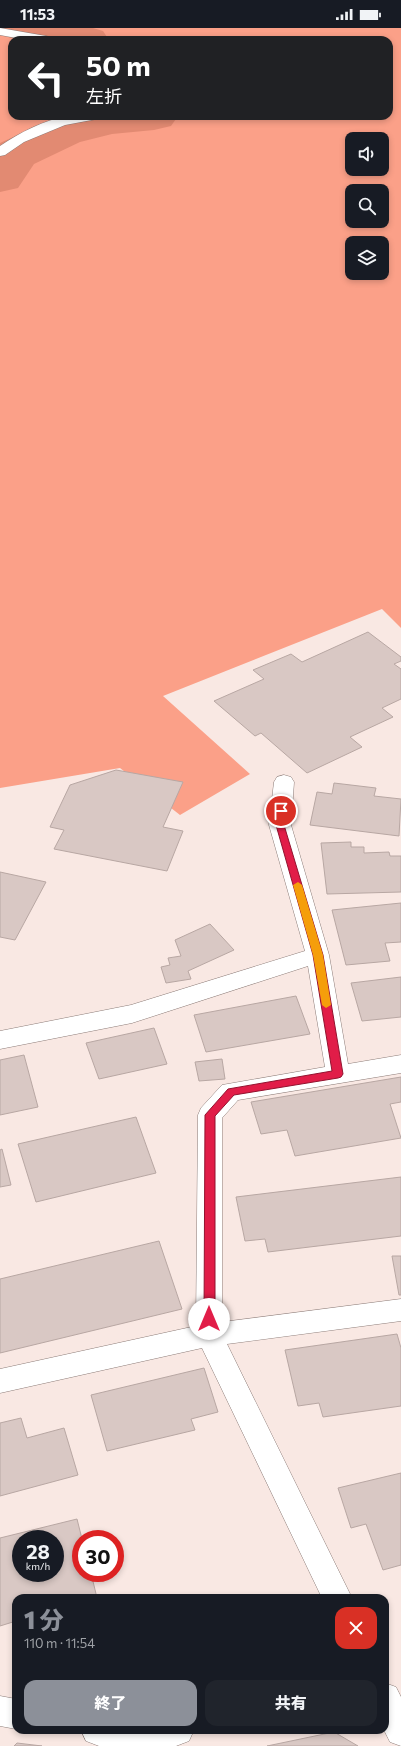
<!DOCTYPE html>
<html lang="ja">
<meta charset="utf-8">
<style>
body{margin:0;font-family:Commissioner,"Noto Sans JP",sans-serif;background:#20242c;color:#f1f3f6;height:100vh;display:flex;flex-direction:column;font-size:15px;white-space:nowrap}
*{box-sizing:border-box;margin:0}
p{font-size:13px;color:#9ea1a6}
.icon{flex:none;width:22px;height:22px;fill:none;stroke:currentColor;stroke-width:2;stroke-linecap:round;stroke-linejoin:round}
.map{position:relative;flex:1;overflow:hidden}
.drawer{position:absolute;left:12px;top:1566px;width:377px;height:140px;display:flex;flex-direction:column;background:#171b24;border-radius:12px;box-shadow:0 2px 6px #0003}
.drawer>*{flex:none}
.top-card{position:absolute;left:8px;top:8px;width:385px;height:84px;border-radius:12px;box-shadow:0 2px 6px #0003;background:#202124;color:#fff;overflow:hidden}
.buttons{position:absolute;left:345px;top:104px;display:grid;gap:8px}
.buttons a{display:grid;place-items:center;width:44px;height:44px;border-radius:8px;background:#171b24;box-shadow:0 2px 6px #0003;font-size:20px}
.speed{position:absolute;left:12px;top:1502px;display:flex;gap:8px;font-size:20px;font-weight:700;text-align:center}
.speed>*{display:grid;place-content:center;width:52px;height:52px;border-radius:50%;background:#171b24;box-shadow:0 2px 6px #0003;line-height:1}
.speed small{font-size:10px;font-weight:400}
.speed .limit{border:6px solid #d22;background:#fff;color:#111}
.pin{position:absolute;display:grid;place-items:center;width:34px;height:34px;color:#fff;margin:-17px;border:2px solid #fff;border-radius:50%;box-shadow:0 1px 4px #0007}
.me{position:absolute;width:44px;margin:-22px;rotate:0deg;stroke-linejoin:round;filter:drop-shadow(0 0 3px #0008)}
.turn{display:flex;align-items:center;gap:14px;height:84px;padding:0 12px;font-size:18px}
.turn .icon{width:52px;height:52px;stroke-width:2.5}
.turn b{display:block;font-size:28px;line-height:34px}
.round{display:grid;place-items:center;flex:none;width:42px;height:42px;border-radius:12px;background:#20242c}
.headline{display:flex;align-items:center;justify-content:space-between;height:68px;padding:0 12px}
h1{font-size:24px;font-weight:800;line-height:30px;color:#8c9099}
.primary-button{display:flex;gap:8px;margin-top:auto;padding:8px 12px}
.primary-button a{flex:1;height:46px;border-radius:12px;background:#8c9099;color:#fff;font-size:16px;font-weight:800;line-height:46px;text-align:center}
.primary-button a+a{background:#20242c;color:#f1f3f6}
.status{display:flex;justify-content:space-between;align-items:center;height:28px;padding:0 20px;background:#171b24;direction:ltr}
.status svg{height:11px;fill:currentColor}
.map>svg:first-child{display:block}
</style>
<div class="status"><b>11:53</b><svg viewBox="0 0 49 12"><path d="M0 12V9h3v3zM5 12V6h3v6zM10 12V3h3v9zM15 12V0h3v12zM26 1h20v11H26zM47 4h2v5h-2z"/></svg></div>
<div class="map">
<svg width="401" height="1718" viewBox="0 0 401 1718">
<rect width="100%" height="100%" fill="#f9e8e3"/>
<!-- forest -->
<path fill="#fba088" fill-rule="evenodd" d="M0,0H401V600L382,581L163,668L250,746L180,787L120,740L0,760ZM12,12H389V88H12ZM352,111H382V141H352ZM352,163H382V193H352ZM352,215H382V245H352Z"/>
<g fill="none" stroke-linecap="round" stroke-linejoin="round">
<!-- river -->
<path fill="#e28a72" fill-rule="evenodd" d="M2,0H93L103,3L109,12H19L8,9Z
M69,88H178L171,98L154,102L112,106L80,114L34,136L18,160L0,164V115L46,94Z"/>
</g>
<!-- building -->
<path fill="#d9c8c4" stroke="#b8a7a3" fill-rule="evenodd" d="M368,604L401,629V633L394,636L401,641V671L382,680L393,689L350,709L362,719L307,745L261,705L255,708L214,673L264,651L253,642L291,626L302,634Z
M116,742L183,754L163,799L183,803L167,843L54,821L64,802L50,799L70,757Z
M334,755L376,760L374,768L401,771L399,808L310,797L317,764L332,766Z
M351,814V819H364V825L389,824L390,828H401V864L327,866L321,815Z
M0,844L46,854L15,912L0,909Z
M401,875V914L385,915L390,933L346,937L332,882Z
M210,896L234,922L188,943L191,951L166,955L161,939L170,937L168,930L181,928L175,912Z
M401,949V989L362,993L351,955Z
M296,968L310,1006L206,1024L194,987Z
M154,1000L167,1036L99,1051L86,1015Z
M24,1027L38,1079L0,1087V1032Z
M222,1031L225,1051L199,1053L195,1034Z
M401,1049V1074L390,1076L401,1110L295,1128L287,1102L261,1106L251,1074Z
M136,1089L156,1145L36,1174L18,1116Z
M2,1121L11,1157L0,1159V1122Z
M401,1149V1208L268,1224L265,1211L245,1213L236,1169Z
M159,1213L182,1281L0,1325V1251Z
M392,1228H401V1267H399Z
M397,1306L401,1320V1378L323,1389L319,1375L298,1378L285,1322Z
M204,1340L218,1384L191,1391L195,1402L107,1423L91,1367Z
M21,1390L27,1410L64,1400L78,1447L0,1468V1395Z
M401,1445V1537L383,1542L366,1496L351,1500L338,1460Z
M77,1491L82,1511L81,1545H91L97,1570H16V1593L0,1598V1510ZM21,1511H55V1545H21Z
M334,1704L358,1718H267Z
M17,1715L42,1718H14Z"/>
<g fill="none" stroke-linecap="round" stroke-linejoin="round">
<!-- pedestrian casing -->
<g stroke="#8c7c78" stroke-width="1">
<path id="pedestrian" d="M0,0L46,8L50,9L52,12H27L0,7Z
M68,88H99L97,91L65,97L24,114L5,127L0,128V118C19,105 44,92 68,88Z"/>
</g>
<!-- minor casing -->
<g stroke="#8c7c78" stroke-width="1">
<path id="minor" d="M284,747L291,749L294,754L291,797L329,927L348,1036L401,1027V1045L238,1072L222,1090V1294L401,1271V1293L227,1316L352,1570H322L202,1320L0,1365V1341L196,1298L198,1087L201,1080L222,1057L325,1039L308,938L132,995L0,1021V1003L131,977L305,923L269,797L274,754L277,749Z
M385,1655L396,1659L401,1669V1718L390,1714L384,1702Z
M0,1668L16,1671V1701L0,1698Z
M81,1702H194L189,1713L176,1718H99L86,1713Z"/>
</g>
<!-- pedestrian -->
<use href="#pedestrian" fill="#fff" fill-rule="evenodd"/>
<!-- minor -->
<use href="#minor" fill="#fff" fill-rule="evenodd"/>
</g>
<!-- route -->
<path fill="#e11d48" stroke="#92132f" d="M281,780L286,783L284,797L323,927L343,1046L341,1049L338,1050L234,1067L215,1088V1291L213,1294L209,1296L205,1294L204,1291L205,1087L228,1061L332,1043L313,927L276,797L277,783Z"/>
<!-- slow -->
<path fill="#f59e0b" d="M298,854L302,857L323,927L331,977L326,980L322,977L313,927L293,857Z"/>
</svg>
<div class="buttons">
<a><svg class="icon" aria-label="sound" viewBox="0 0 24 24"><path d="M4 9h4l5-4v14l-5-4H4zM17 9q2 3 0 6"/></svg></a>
<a><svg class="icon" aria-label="search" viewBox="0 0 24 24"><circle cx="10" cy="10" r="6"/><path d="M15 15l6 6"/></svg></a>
<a><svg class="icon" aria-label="layers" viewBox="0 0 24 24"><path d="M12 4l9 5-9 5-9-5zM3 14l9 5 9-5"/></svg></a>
</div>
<div class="speed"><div>28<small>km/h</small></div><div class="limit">30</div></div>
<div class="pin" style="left:281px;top:783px;background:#d93025"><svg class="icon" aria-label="arrive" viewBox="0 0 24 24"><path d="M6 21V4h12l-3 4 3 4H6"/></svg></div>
<svg class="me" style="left:209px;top:1291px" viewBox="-20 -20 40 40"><circle r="19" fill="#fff"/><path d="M0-13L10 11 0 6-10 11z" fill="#e11d48"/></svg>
<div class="top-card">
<div class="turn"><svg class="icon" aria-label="left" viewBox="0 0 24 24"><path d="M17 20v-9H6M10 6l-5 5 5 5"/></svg><div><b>50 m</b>左折</div></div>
</div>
<section class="drawer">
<div class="headline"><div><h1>1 分</h1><p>110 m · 11:54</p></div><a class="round" style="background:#d93025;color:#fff"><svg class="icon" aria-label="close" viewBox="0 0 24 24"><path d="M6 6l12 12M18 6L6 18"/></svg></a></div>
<div class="primary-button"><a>終了</a><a>共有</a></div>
</section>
</div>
